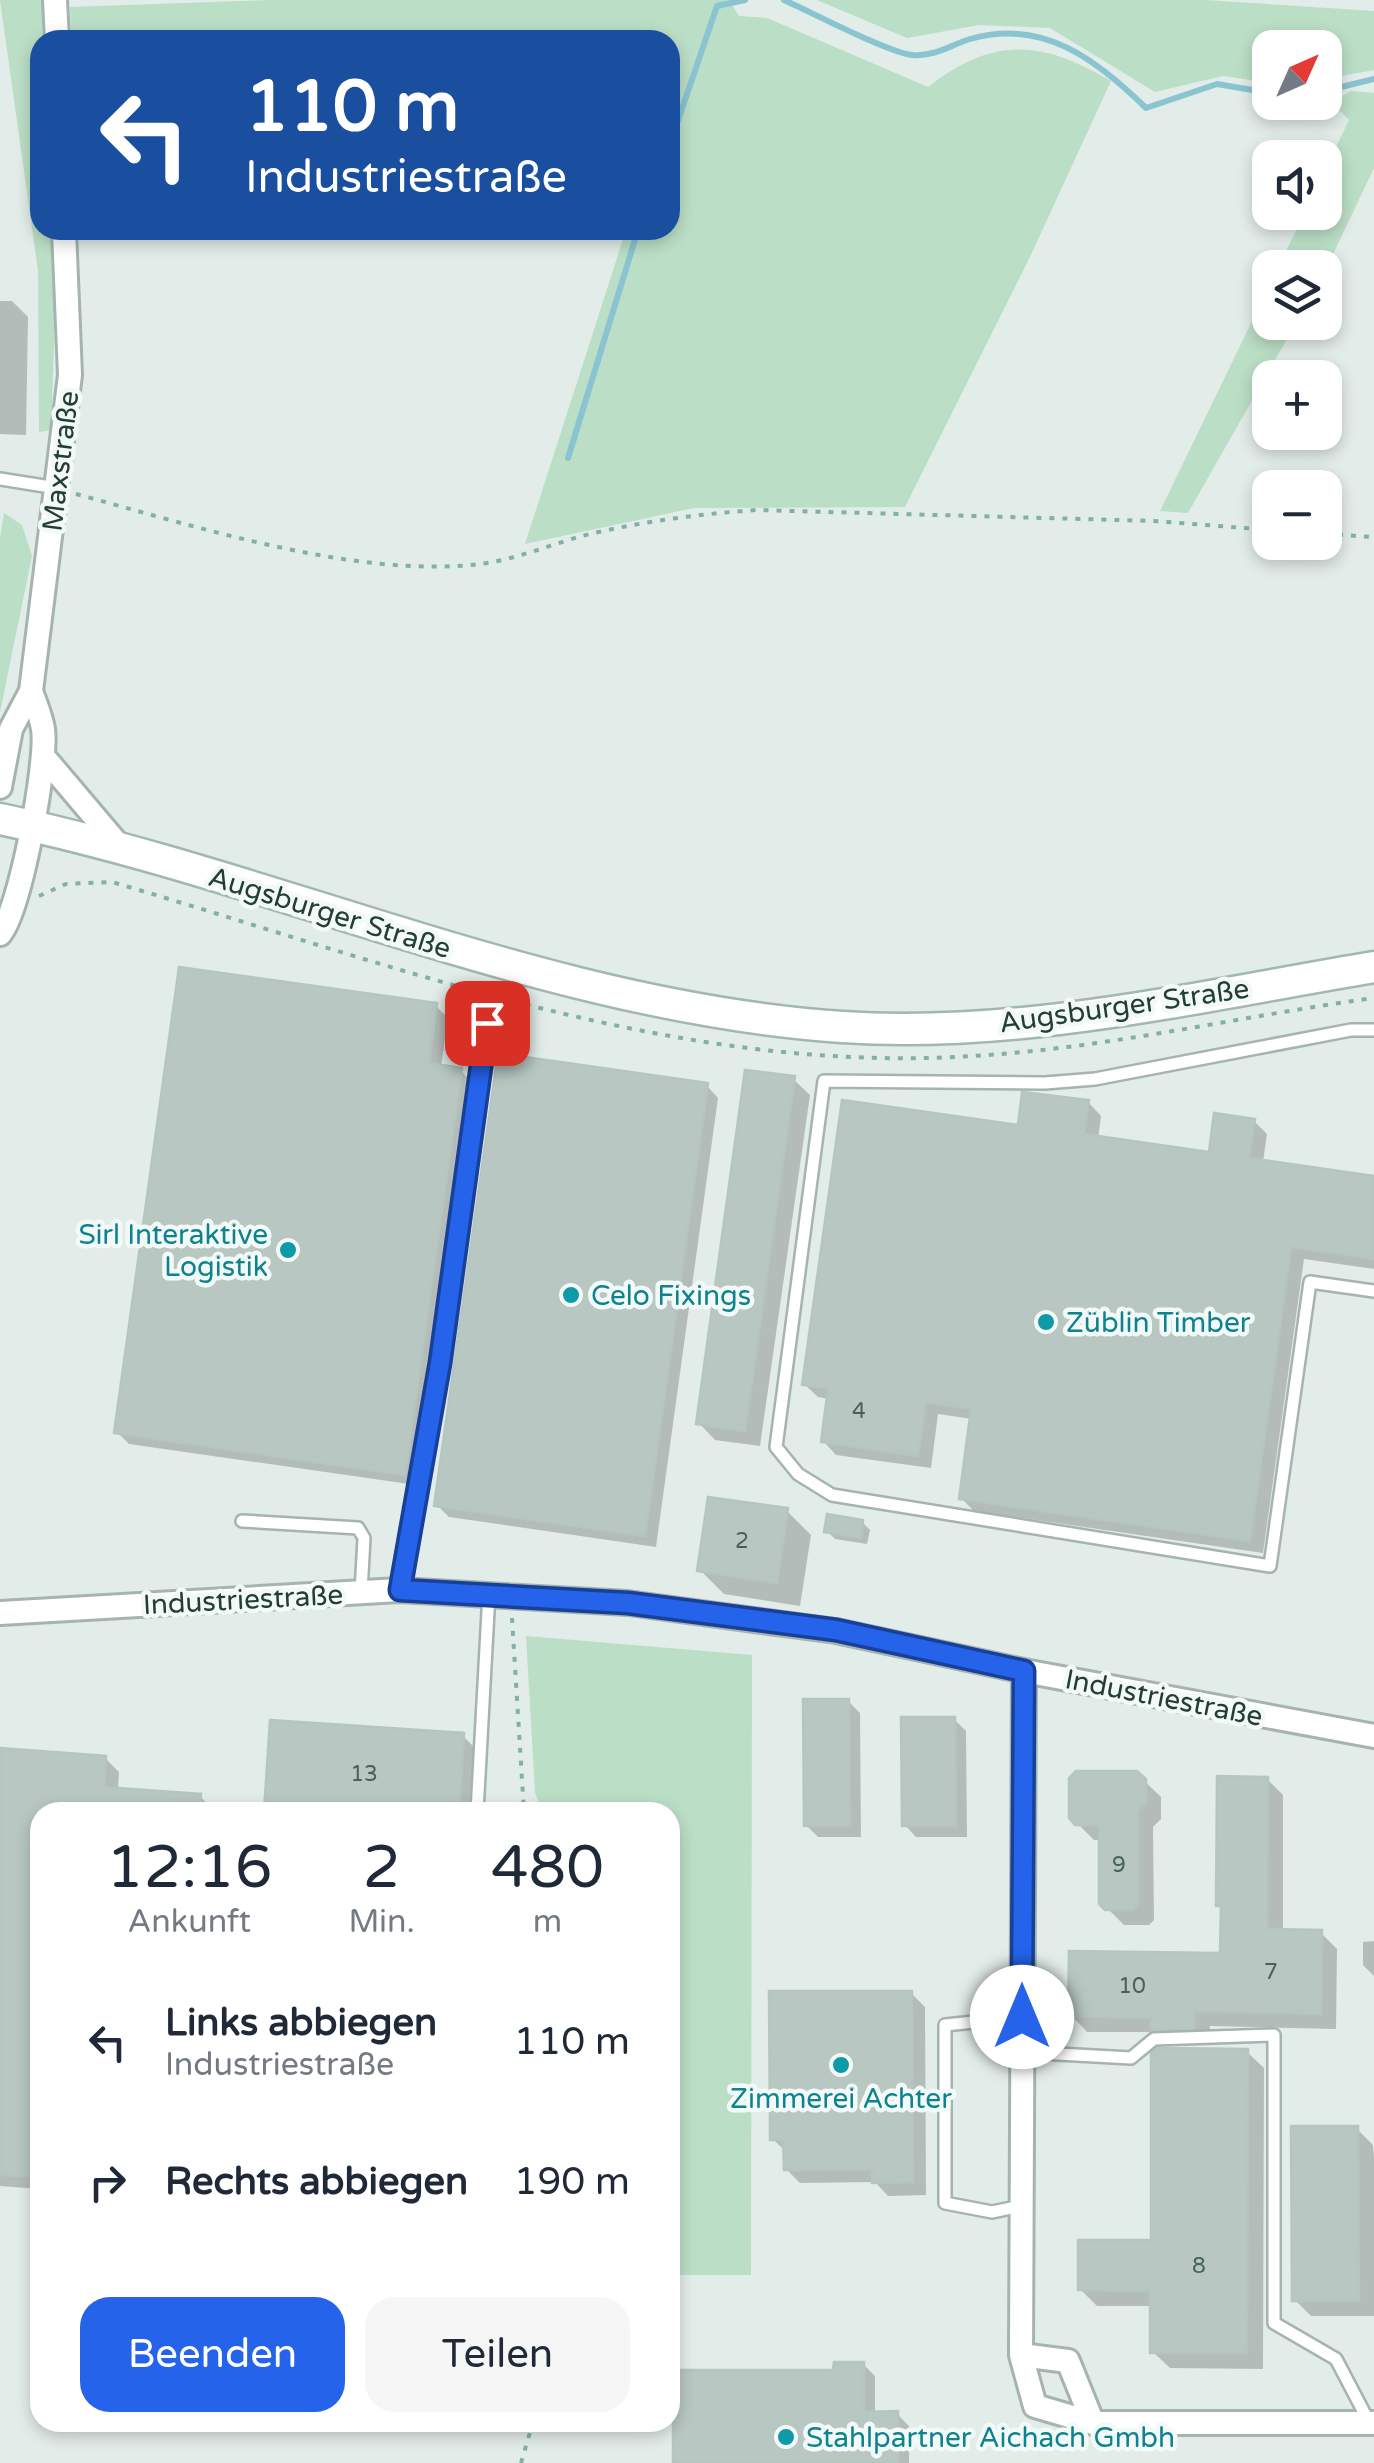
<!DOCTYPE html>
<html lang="de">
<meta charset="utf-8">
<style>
body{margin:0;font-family:"Varela Round",sans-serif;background:#f6f6f7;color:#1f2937;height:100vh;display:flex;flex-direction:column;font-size:38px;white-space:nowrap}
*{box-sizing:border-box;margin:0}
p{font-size:32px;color:#747a83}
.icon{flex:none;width:55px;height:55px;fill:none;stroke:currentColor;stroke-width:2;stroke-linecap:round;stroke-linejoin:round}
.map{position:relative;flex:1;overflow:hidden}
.side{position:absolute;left:30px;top:1802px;width:650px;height:630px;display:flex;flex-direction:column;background:#fff;border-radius:30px;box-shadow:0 5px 15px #0003}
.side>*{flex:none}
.hud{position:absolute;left:30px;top:30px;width:650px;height:210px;border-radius:30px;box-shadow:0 5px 15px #0003;background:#1a4fa0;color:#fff;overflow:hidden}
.needle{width:65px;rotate:45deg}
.buttons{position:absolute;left:1252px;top:30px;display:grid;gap:20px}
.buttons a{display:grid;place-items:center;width:90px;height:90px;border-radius:20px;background:#fff;box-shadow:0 5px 15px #0003;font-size:50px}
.pin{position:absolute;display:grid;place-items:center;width:85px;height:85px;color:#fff;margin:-42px;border-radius:20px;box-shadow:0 5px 15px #0006}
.me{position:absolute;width:110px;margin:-55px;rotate:0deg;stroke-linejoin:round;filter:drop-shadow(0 0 8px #0008)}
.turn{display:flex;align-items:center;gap:35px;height:210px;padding:0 50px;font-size:45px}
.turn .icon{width:130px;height:130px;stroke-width:2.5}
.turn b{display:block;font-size:70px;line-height:85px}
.eta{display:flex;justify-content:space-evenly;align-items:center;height:170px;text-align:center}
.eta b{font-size:60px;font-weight:600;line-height:70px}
.cta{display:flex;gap:20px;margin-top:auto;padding:20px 50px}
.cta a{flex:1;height:115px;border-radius:30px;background:#2563eb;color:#fff;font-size:40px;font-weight:600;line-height:115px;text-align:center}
.cta a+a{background:#f6f6f7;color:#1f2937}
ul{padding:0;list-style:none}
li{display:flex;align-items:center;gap:30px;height:140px;padding:0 50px}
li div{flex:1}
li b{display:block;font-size:38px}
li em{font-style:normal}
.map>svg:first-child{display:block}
</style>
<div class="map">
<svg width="1374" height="2463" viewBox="0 0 1374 2463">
<rect width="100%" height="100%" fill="#e2ece8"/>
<!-- green -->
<path fill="#bbdec6" d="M0,0H43L40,230H53L56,285L51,430L39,432L38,271Z
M270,0H729L739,16L767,18L928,87C994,36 1041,40 1111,81L1029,259L905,507L694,508L525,544L626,230H670V40H71L70,7Z
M817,0H1206L1374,11V70L1325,79V48H1270V83L1223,76L1155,92L1050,28L979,25L907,38Z
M1351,91L1374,93V168L1325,271V268L1278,267L1305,213L1325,212V170L1349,120L1331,102Z
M1270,284V322L1296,323L1188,513L1160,511Z
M4,513L22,525L32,556L0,712V539Z
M526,1636L752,1655L751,2275H670V1812H542L535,1792Z"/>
<!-- shadow -->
<path fill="#0003" d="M0,301H12L28,317L26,435L0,434Z
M436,1006L448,1018L441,1067L460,1070L472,1082L416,1485L129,1444L117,1432Z
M793,1079L810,1095L760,1446L715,1440L699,1423Z
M707,1086L718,1098L656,1547L449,1517L437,1505Z
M1088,1102L1101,1116L1098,1139L1211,1155L1254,1121L1267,1134L1263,1162L1374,1178V1269L1304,1259L1263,1553L974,1511L961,1498L972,1419L938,1414L931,1468L836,1455L823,1441L829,1399L818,1397L804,1384L1020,1128Z
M787,1511L811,1535L800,1606L724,1594L700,1570Z
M862,1522L870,1530L867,1544L835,1539L827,1531Z
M848,1701L860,1713L861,1837H818L806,1825Z
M954,1719L966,1731L967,1837H916L905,1825Z
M272,1723L463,1736L479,1752L475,1812H267Z
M0,1751L105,1758L119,1772L118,1790L200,1796L213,1810L40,1812V2189L0,2186Z
M1136,1773L1161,1797V1819L1153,1827L1154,1920L1149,1925H1124L1102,1903L1101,1840H1094L1071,1817Z
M1267,1779L1283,1795V1932L1321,1933L1337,1949L1336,2029L1210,2026L1209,2043L1170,2045L1157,2032H1087L1071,2015L1223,1955L1224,1910L1218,1905Z
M1374,1941V1976L1363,1965V1942Z
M911,1993L925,2007L926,2195L888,2196L875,2182L800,2183L786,2169V2152L773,2139Z
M1247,2052L1264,2068L1263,2369L1170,2368L1153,2352V2306H1097L1080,2289L1153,2242Z
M1357,2129L1373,2145L1374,2158V2316H1311L1295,2300Z
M863,2364L875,2376V2414H897L909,2426V2463H676L836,2372Z"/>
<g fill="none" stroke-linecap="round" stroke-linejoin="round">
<!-- stream -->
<path stroke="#8ac4d1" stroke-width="6" d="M784,0C811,12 889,53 912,55C935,57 950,45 970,39C1043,18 1097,60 1146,108L1217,84L1270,93
M1325,91L1374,79
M670,144L717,6L745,0
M568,458L638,230"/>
</g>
<!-- building -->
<path fill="#b8c7c1" stroke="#b5c6c0" stroke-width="2.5" d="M179,967L437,1003L429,1063L462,1068L405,1475L114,1433Z
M498,1053L708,1083L645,1536L434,1506Z
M745,1070L795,1076L745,1431L696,1424Z
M1022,1092L1089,1100L1084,1134L1209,1152L1214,1113L1255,1119L1249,1158L1374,1176V1259L1291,1247L1250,1541L959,1499L971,1409L926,1402L918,1456L821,1442L828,1388L802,1385L842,1100L1018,1125Z
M708,1497L788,1508L777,1583L697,1571Z
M827,1514L863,1520L861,1538L824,1532Z
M803,1699H849L850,1826H804Z
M901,1717H955L956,1826H902Z
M270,1720L464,1733L459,1812H264Z
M0,1748L106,1756L104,1787L201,1794L199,1812H40V2177L0,2175Z
M1076,1771H1137L1146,1779V1802L1138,1810V1904L1133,1910H1105L1099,1904V1825H1075L1069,1818V1778Z
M1217,1776L1268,1777L1267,1929L1322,1930L1321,2014L1194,2011V2028L1151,2030V2018L1068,2016L1069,1951L1220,1953L1221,1906H1216Z
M769,1991H912L913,2182L872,2183V2169L784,2170L783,2140H770Z
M1158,2048L1248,2049L1247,2353H1150V2291L1078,2290V2240H1151V2053Z
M1291,2126H1358L1359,2301H1292Z
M834,2362H864V2412L898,2411V2463H673V2370H833Z"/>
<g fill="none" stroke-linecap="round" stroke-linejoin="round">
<!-- service casing -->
<g stroke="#a5b4af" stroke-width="16">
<path id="service" d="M0,479L57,488
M1374,1030H1351L1095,1079L1045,1083L824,1081L776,1447L798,1474L832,1495L1270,1566L1310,1282L1374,1291
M242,1521L358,1528L364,1538L361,1592
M399,1590L440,1363L487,1023
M477,1812L489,1593
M1022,2052L1131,2058L1154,2039L1274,2035V2323L1336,2359L1369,2422
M1021,2206L992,2212L945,2203V2025L1022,2017"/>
</g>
<!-- minor casing -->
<g stroke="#a5b4af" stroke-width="28">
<path id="minor" d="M55,0L57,40
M43,756L121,848
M0,787L11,729L31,691L70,375L64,230
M0,934C20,911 48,761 43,729C41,716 35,703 31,691
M0,1613L399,1590L628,1603L836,1631L1024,1671L1374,1736
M1024,1671L1021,2355L1035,2406L1093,2423H1374
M1021,2355L1068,2361L1093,2423"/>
</g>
<!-- secondary casing -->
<g stroke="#a1b8b1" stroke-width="35">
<path id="secondary" d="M0,819C283,879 550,1007 842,1027C1020,1039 1200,996 1374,967"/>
</g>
<!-- path -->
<path stroke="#83b0a4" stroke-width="4" stroke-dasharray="5 8" stroke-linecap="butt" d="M76,494C195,526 357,579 480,564C519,559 553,543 590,534C645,521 700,514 756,510L1154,521L1270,530
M1325,534L1374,537
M39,896L66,884L112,882C385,962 665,1071 954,1057C1096,1051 1234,1017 1374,998
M512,1618L524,1812
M521,2463L533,2422"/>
<!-- service -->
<use href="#service" stroke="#fff" stroke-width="11"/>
<!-- minor -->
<use href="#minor" stroke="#fff" stroke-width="22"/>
<!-- secondary -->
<use href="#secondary" stroke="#fff" stroke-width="30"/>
</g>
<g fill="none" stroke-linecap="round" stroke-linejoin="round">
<!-- route casing -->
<g stroke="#184099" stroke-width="25">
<path id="route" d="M487,1023L440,1363L400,1590L628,1603L836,1630L1024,1671L1022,2017"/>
</g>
<!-- route -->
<use href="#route" stroke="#2563eb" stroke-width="18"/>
</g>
<!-- markers -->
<g fill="#0f9aa8" stroke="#f3f9f6" stroke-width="4">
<circle cx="288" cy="1250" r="10"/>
<circle cx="571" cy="1295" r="10"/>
<circle cx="1046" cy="1322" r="10"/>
<circle cx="841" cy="2065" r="10"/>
<circle cx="786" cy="2437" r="10"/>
</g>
<g text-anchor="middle" stroke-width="9" stroke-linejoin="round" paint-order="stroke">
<!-- number labels -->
<g font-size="22" fill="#48605a">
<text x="859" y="1418">4</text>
<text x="742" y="1548">2</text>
<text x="364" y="1781">13</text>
<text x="1119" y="1872">9</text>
<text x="1271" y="1979">7</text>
<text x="1132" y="1993">10</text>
<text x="1199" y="2273">8</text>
</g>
<!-- street labels -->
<g font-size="28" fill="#223e37" stroke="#f3f9f6">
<text transform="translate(60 461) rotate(-83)" y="10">Maxstraße</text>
<text transform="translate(330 912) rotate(17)" y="10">Augsburger Straße</text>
<text transform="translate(1124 1005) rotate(-8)" y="10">Augsburger Straße</text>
<text transform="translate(243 1599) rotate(-3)" y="10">Industriestraße</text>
<text transform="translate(1164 1697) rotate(11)" y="10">Industriestraße</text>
</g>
<!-- culture labels -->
<g font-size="28" fill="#0d838f" stroke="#f3f9f6" text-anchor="start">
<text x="268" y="1244" text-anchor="end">Sirl Interaktive<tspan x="268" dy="32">Logistik</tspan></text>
<text x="591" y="1305">Celo Fixings</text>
<text x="1066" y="1332">Züblin Timber</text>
<text x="841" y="2108" text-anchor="middle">Zimmerei Achter</text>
<text x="806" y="2447">Stahlpartner Aichach Gmbh</text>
</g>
</g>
</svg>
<div class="buttons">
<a><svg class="needle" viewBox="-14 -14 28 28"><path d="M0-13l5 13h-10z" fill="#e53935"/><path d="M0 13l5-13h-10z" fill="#747a83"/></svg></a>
<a><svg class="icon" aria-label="sound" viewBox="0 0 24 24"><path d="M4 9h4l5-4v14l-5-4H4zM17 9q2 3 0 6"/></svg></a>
<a><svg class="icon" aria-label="layers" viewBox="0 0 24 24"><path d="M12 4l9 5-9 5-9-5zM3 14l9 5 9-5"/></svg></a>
<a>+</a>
<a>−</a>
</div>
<div class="pin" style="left:487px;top:1023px;background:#d93025"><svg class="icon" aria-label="arrive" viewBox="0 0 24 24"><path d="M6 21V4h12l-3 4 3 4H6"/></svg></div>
<svg class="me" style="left:1022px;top:2017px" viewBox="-20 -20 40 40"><circle r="19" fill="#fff"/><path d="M0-13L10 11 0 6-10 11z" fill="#2563eb"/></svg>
<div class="hud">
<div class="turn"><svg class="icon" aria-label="left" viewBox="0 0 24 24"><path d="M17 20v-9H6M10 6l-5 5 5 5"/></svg><div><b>110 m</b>Industriestraße</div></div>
</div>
<section class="side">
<div class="eta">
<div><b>12:16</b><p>Ankunft</p></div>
<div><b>2</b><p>Min.</p></div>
<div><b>480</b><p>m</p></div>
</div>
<ul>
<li><svg class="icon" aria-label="left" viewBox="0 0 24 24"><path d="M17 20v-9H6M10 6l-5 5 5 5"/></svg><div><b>Links abbiegen</b><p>Industriestraße</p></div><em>110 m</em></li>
<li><svg class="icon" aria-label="right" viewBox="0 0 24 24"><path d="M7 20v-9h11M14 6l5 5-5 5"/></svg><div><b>Rechts abbiegen</b></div><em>190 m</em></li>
</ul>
<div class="cta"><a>Beenden</a><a>Teilen</a></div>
</section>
</div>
